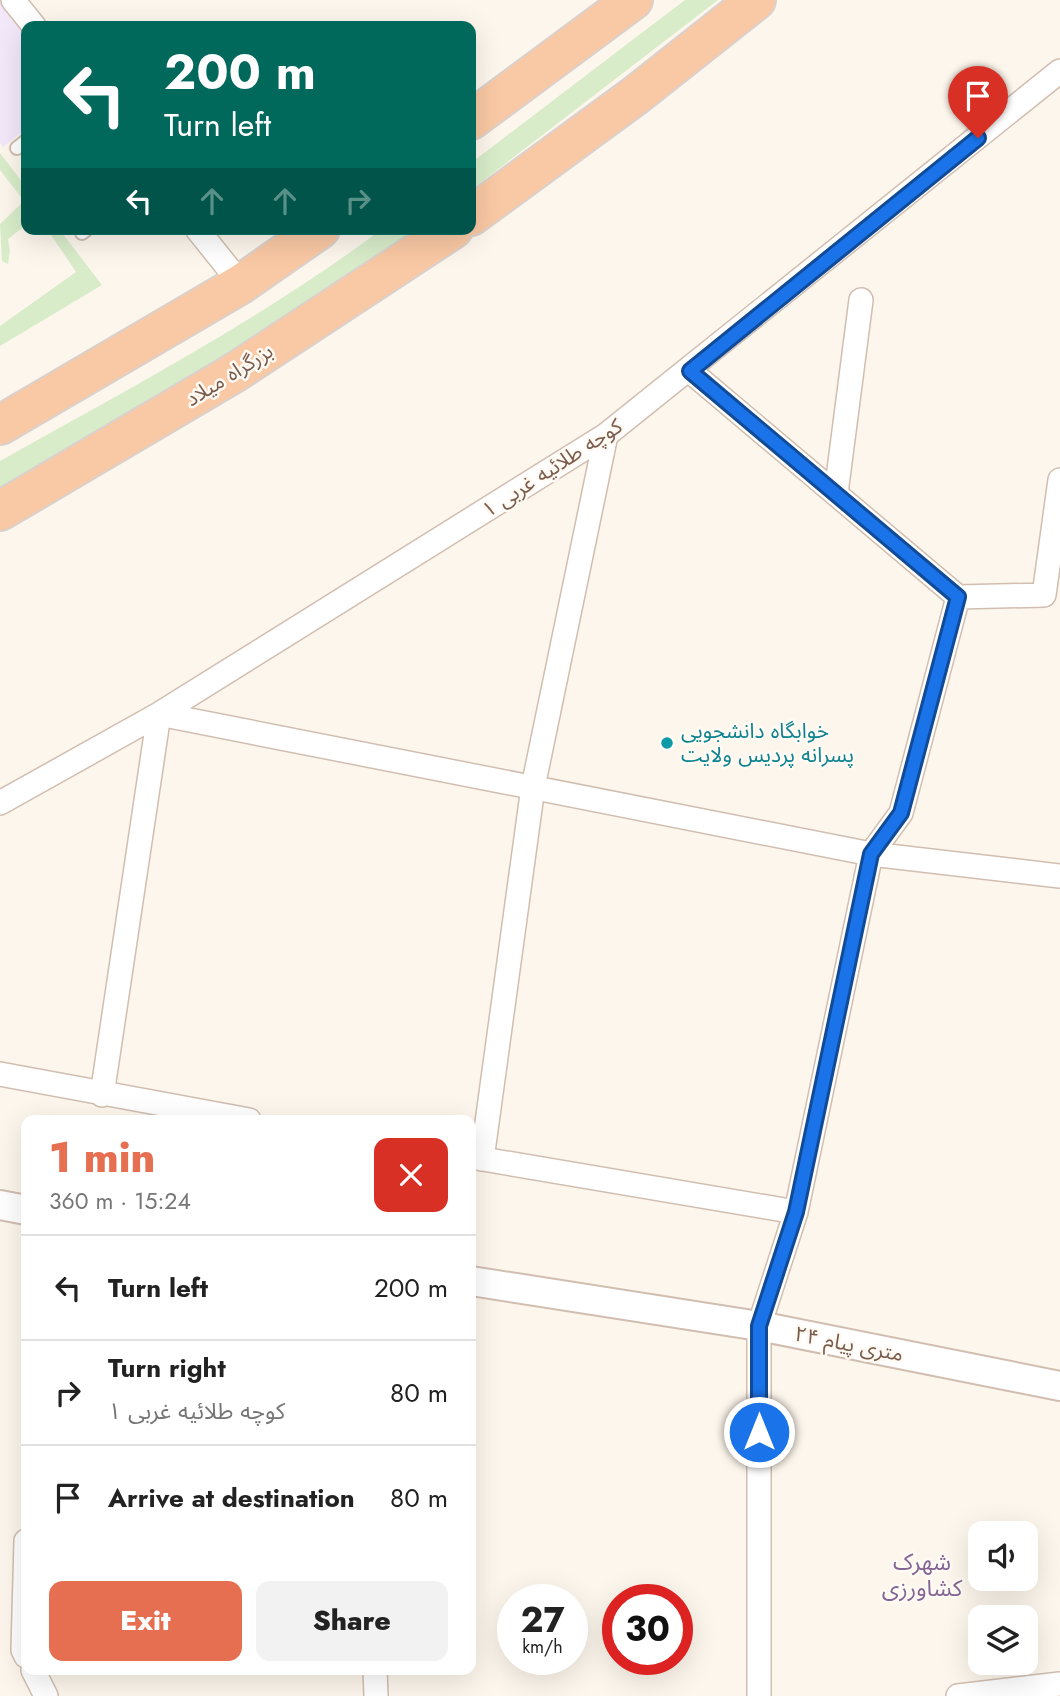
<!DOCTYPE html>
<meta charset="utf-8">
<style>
body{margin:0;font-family:Jost,"Noto Sans Arabic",sans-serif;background:#f2f2f2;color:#222;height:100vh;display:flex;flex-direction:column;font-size:26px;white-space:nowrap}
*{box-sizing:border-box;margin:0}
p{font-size:23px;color:#767676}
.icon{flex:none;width:38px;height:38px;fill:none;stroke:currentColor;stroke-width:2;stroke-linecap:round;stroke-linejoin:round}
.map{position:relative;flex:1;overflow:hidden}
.sheet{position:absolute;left:21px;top:1115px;width:455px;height:560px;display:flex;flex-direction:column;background:#fff;border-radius:14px;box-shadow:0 7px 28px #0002}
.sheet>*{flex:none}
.top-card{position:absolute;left:21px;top:21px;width:455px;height:214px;border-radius:14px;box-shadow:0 7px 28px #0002;background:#00695c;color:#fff;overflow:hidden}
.buttons{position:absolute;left:968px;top:1521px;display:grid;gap:14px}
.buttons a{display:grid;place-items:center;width:70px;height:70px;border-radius:14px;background:#fff;box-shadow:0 7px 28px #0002;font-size:35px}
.speed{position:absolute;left:497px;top:1584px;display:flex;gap:14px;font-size:35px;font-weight:700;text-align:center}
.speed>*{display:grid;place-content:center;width:91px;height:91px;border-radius:50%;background:#fff;box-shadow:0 7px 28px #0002;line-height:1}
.speed small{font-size:18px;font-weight:400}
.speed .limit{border:10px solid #d22;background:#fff;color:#111}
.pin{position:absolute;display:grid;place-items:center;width:60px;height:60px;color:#fff;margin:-72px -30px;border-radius:50% 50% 50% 0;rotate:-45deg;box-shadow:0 0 7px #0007}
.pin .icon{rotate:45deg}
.me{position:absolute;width:77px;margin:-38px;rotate:0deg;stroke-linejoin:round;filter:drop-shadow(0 0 5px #0008)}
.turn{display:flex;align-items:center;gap:24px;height:147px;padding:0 28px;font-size:32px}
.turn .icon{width:91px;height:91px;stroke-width:2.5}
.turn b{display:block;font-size:49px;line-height:60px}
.lanes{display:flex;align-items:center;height:66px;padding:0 28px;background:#0003;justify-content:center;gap:35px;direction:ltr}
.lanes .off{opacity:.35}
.round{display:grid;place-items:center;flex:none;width:74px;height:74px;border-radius:14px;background:#f2f2f2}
.overview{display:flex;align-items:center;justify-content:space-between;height:119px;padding:0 28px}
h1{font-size:42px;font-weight:800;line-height:52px;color:#e76f51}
.cta{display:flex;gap:14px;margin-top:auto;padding:14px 28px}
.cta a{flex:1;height:80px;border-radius:14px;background:#e76f51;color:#fff;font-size:28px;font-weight:800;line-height:80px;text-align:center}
.cta a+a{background:#f2f2f2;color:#222}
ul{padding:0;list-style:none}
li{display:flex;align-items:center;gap:21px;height:105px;padding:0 28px;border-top:2px solid #e0e0e0}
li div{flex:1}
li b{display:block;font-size:26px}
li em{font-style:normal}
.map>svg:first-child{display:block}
</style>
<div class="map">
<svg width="1060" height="1696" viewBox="0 0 1060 1696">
<rect width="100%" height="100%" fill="#fdf6ec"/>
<!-- education -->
<path fill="#f3e8fa" d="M0,0H5L26,28V129L3,147L0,143Z"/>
<!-- green -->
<path fill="#d8ecc9" d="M685,0H718L471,190V163Z
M0,153L26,187V225L8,239L10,251L8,264L2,261L0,224L24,201L0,170Z
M47,229H59L102,285L0,346V326L76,272Z
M382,229H415L262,338L0,487V461C130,388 262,319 382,229Z"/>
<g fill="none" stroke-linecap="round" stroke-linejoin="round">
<!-- service casing -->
<g stroke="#d1beb0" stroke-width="16">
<path id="service" d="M17,148L26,141
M82,233L87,229"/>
</g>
<!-- minor casing -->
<g stroke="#d1beb0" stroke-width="26">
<path id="minor" d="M13,0L34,26
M197,229L241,284
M690,371L958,597
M836,493L861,300
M0,803L159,714L606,435L1060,71
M0,1074L249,1120
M102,1095L159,714L871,854L1060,876
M471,1157L796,1212
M482,1159L533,787L606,435
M26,1541L23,1650L26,1656
M33,1670L46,1696
M375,1670L376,1696
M759,1696V1326L796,1212L871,854L901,813L958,597L1044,595L1060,480
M958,1696L1060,1684"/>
</g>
<!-- tertiary casing -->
<g stroke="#d1beb0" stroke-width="32">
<path id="tertiary" d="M0,1205L26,1210
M471,1281L759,1326L1060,1386"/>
</g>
<!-- trunk casing -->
<g stroke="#dad1cd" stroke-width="42">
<path id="trunk" d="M471,120L633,0
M471,216L636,95L756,0
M0,425L241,284L320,229
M0,511L234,373L453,229"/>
</g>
<!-- service -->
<use href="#service" stroke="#fff" stroke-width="12"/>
<!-- minor -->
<use href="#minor" stroke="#fff" stroke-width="23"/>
<!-- tertiary -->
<use href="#tertiary" stroke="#fff" stroke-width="28"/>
<!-- trunk -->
<use href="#trunk" stroke="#f9c8a4" stroke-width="38"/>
</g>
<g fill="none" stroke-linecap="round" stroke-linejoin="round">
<!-- route casing -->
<g stroke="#114b97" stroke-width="18">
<path id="route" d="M759,1432V1326L796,1212L871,854L901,813L958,597L690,371L978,138"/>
</g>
<!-- route -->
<use href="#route" stroke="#1a73e8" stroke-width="12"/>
</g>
<!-- markers -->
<circle fill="#0f9aa8" stroke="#fffaf3" stroke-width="2.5" cx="667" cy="743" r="7"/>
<g text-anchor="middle" stroke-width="5" stroke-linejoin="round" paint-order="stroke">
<!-- street labels -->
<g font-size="21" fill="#7a5c4d" stroke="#fffaf3">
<text transform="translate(229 375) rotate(-32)" y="7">بزرگراه میلاد</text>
<text transform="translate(552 468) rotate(-33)" y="7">کوچه طلائیه غربی ۱</text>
<text transform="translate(849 1344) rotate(11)" y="7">۲۴ متری پیام</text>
</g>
<!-- culture labels -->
<g font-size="21" fill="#0d838f" stroke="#fffaf3" text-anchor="start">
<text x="681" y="738">خوابگاه دانشجویی<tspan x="681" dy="24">پسرانه پردیس ولایت</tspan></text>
</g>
<!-- neighbourhood labels -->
<g font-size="23" fill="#846695" stroke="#fffaf3">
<text x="922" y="1570">شهرک<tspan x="922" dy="26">کشاورزی</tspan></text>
</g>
</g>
</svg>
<div class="buttons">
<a><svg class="icon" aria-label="sound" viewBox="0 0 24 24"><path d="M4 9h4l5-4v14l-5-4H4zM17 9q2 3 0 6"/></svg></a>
<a><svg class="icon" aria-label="layers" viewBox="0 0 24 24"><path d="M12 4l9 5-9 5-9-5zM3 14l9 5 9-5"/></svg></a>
</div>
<div class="speed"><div>27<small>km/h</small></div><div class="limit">30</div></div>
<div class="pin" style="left:978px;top:138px;background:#d93025"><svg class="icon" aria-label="arrive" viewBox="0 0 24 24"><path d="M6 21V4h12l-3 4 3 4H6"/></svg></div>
<svg class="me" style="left:759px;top:1432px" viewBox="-20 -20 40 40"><circle r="17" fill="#1a73e8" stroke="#fff" stroke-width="3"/><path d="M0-11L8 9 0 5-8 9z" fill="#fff"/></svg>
<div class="top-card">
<div class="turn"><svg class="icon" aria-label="left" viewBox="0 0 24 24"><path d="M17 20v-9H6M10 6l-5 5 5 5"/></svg><div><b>200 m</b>Turn left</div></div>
<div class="lanes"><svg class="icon" aria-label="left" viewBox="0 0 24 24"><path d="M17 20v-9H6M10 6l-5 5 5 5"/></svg><svg class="icon off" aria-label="ahead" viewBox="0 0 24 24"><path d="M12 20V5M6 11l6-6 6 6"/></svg><svg class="icon off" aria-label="ahead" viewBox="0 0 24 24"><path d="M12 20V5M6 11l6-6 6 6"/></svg><svg class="icon off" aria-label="right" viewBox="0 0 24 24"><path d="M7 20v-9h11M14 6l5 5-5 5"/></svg></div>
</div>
<section class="sheet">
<div class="overview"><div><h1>1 min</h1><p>360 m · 15:24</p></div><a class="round" style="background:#d93025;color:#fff"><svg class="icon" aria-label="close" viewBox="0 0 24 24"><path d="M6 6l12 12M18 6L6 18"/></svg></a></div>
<ul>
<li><svg class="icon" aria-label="left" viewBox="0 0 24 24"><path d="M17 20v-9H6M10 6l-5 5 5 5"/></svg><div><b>Turn left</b></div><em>200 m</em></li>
<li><svg class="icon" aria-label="right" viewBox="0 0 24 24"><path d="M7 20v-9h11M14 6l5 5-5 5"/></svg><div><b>Turn right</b><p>کوچه طلائیه غربی ۱</p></div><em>80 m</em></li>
<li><svg class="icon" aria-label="arrive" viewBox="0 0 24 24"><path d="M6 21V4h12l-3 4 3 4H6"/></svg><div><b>Arrive at destination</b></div><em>80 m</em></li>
</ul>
<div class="cta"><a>Exit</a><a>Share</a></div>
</section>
</div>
